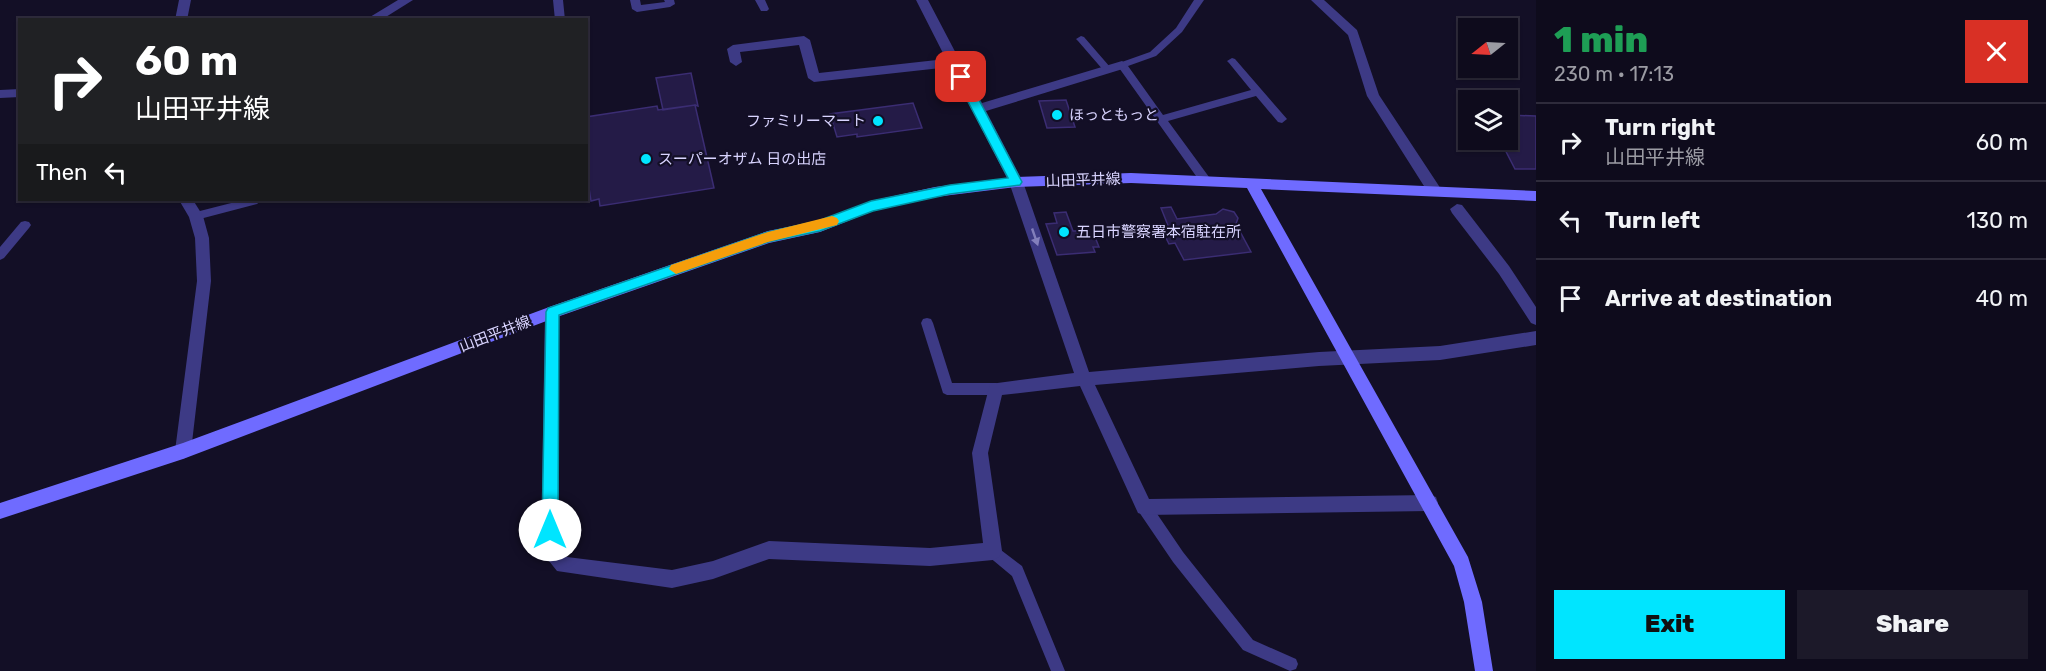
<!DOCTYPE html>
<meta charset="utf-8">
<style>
body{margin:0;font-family:Rubik,"Noto Sans JP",sans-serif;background:#1c1929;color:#f1f3f6;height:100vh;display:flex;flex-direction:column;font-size:22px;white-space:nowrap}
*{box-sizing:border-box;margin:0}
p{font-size:20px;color:#9b9ba3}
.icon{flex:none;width:33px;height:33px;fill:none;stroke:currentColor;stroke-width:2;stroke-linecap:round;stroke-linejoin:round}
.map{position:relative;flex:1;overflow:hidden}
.sheet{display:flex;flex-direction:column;background:#0e0b1c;width:510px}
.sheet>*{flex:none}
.banner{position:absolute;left:18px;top:18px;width:570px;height:183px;border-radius:0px;box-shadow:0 2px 4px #0004,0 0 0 2px #2e2b3b;background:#202124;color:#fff;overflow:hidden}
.needle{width:39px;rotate:252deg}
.buttons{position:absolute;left:1458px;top:18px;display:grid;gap:12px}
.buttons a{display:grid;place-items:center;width:60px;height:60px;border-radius:0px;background:#0e0b1c;box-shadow:0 2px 4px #0004,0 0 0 2px #2e2b3b;font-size:30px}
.pin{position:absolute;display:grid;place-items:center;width:51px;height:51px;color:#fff;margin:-26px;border-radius:12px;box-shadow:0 3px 9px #0006}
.me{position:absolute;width:66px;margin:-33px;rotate:0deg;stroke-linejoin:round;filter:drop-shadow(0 0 4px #0008)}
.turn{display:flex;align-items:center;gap:21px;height:126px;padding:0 18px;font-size:27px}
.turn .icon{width:78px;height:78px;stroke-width:2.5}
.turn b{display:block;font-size:42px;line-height:51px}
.then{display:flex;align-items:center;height:57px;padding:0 18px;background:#0003;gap:12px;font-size:22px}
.round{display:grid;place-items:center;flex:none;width:63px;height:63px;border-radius:0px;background:#1c1929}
.summary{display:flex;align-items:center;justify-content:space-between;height:102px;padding:0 18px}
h1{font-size:36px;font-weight:800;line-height:45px;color:#1e9e55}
.action{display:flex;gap:12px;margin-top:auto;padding:12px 18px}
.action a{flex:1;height:69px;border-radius:0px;background:#00e5ff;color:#111;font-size:24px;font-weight:800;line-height:69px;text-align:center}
.action a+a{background:#1c1929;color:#f1f3f6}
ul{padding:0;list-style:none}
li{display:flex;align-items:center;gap:18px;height:78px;padding:0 18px;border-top:2px solid #2e2b3b}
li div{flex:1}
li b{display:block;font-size:22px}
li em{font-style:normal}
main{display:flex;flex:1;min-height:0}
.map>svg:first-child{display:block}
</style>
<main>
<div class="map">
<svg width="1536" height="671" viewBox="0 0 1536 671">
<rect width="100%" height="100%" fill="#130f26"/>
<!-- building -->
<path fill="#241b47" stroke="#3b2d73" stroke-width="1.5" d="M691,73L698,106L695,105L663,110L656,78Z
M1066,100L1075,127L1047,128L1039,101Z
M913,103L922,128L857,137V134L837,137L830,114Z
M695,105L714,188L600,206L599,199L591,201L586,168V117L657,106L658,110Z
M1508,115L1536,116V169H1515L1500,140H1508Z
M1171,207L1177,219L1216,214L1223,209L1234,212L1238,218L1236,224L1251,252L1184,260L1175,243L1169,244L1164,234L1171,233L1161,208Z
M1066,212L1073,231H1077L1080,238L1095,237L1099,247H1093L1095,252L1057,255L1046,224L1057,223L1054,213Z"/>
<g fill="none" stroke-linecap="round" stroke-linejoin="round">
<!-- lane -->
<path fill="#3d3a85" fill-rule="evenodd" d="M553,0H563L565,20H555Z
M630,0H640L641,5L665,2L664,0H674L675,4L670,7L637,12L632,9Z
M755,0H765L769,9L767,11H761Z
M1194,0H1204L1182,32L1156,56L1128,66L1163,115L1251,90L1229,63L1227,61L1232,58L1235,59L1287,119L1282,123L1278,122L1256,96L1168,121L1209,177L1210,180L1205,184L1201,183L1117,65L1119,63L1150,52L1176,28Z
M1081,36L1084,37L1110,67V71H1104L1078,41L1076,39Z
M20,89V97L0,98V90Z
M243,200H262L257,204L196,220L190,216L196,212Z
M25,221L29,222L31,225L29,228L4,258L0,260V247L21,222Z
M927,318L931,319L933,323L952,383H996L1000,385L1002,389L1000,393L996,395H947L943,393L921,323L923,319Z
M1144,500L1149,502L1183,552L1253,640L1296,659L1298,664L1296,669L1290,671L1243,650L1173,562L1139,512L1137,507L1139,502Z
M993,544L1022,566L1065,671H1051L1012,576L988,556L986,551L988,546Z"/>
<!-- street -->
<path fill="#3d3a85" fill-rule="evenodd" d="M179,0H191L187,20H175Z
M398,0H413L381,20H365Z
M916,0H928L982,103L1122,61L1128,65L1126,68L986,111L1023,182L1089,372L1319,352L1440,346L1536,331V345L1440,360L1319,366L1095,385L1149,499L1430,495L1436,497L1438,503L1436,509L1430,511L1144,515L1138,513L1080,386L1002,395L988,453L1002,551L999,557L993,560L930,566L769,559L713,579L672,588L557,571L541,551L545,312L547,308L552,306L557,308L559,312V548L567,557L672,570L713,561L769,541L930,548L983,543L972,453L990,384L1074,373L1009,182L950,67L814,82L808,78L799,45L740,52L742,62L736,66L730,62L727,49L733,45L804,36L810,40L819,73L946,59Z
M1311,0H1324L1357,30L1379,95L1439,186L1441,190L1439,194H1429L1367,96L1348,35Z
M179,200H193L203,216L209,238L211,281L191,451L189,456L183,459L177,456L175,451L197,281L195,238L189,217Z
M1457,204L1462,205L1509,266L1536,307V325L1531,323L1499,274L1452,213L1450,209Z"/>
<!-- secondary -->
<path fill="#6f6bff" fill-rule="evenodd" d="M1131,173L1536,191V201L1261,189L1468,557L1482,602L1493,671H1475L1464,602L1454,566L1247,188L1131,183L1016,187L935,197L873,211L820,232L769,243L557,317L183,459L0,519V503L183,443L552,306L768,231L818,221L871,201L935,187L1016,177Z"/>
</g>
<!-- one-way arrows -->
<defs><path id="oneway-solid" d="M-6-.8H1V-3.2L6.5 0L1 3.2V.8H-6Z" transform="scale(1.5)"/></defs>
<use fill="#837fbc" href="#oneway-solid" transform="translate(1035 237) rotate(71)"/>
<!-- route -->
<path fill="#00e5ff" stroke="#0095a6" stroke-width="1.5" d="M961,73L967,77L1022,182L1020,185L950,194L873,211L820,231L768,242L559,315L558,530L555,535L550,538L544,535L542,530L546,312L548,308L768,232L818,221L871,201L950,185L1008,178L955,77Z"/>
<!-- slow -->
<path fill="#f59e0b" d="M832,216L837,218L839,221L837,225L768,242L676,274L669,269L671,265L768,232Z"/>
<!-- markers -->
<g fill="#00e5ff" stroke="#130f26" stroke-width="2">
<circle cx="1057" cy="115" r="6"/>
<circle cx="878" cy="121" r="6"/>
<circle cx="646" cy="159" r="6"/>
<circle cx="1064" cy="232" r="6"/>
</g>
<g text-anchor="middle" stroke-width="4.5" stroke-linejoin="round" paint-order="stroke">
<!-- poi labels -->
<g font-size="15" fill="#d9d4ff" stroke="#130f26" text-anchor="start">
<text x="1069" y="120">ほっともっと</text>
<text x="866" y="126" text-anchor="end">ファミリーマート</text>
<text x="658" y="164">スーパーオザム 日の出店</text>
<text x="1076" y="237">五日市警察署本宿駐在所</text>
</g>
<!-- street labels -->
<g font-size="15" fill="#d9d4ff" stroke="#130f26">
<text transform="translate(1083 180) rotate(-2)" y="5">山田平井線</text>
<text transform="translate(495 334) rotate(-21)" y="5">山田平井線</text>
</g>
</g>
</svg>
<div class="buttons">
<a><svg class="needle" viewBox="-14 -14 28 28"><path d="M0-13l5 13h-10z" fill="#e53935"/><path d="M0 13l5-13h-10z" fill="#9b9ba3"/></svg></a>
<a><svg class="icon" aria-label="layers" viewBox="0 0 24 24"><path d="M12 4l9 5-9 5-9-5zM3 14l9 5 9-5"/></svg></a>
</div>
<div class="pin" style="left:961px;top:77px;background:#d93025"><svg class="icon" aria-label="arrive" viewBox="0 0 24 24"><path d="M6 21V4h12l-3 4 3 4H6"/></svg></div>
<svg class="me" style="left:550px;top:530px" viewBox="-20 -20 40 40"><circle r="19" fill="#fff"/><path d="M0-13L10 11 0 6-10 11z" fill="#00e5ff"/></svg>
<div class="banner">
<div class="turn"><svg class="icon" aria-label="right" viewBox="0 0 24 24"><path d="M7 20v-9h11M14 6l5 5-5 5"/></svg><div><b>60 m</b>山田平井線</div></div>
<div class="then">Then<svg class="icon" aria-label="left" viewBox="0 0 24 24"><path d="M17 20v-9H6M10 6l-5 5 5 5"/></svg></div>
</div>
</div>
<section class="sheet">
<div class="summary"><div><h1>1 min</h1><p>230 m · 17:13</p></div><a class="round" style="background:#d93025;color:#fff"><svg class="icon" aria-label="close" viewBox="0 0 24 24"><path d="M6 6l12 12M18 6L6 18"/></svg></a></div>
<ul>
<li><svg class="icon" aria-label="right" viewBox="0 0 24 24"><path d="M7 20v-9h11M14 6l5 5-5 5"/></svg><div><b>Turn right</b><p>山田平井線</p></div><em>60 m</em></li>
<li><svg class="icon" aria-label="left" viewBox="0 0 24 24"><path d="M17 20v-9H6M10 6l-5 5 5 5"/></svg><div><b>Turn left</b></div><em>130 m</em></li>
<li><svg class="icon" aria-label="arrive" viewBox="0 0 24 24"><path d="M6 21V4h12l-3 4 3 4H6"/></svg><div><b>Arrive at destination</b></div><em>40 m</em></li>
</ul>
<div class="action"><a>Exit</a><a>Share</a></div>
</section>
</main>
